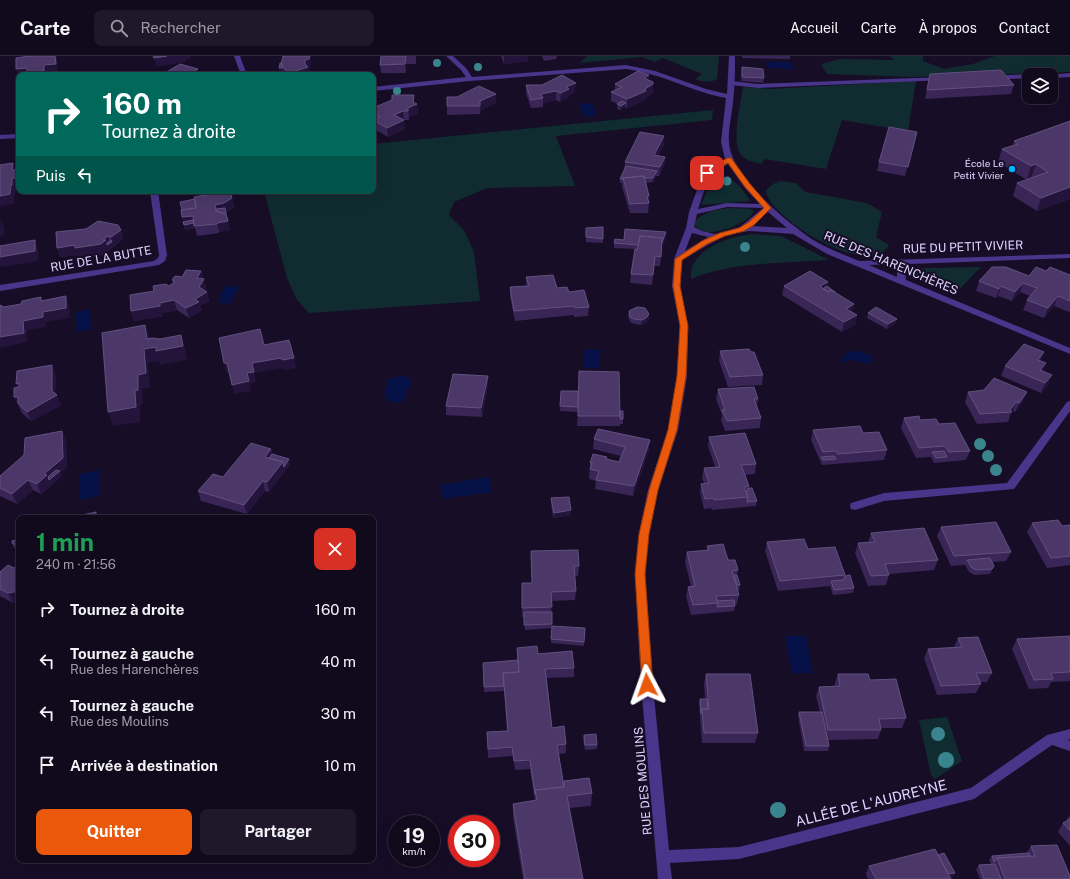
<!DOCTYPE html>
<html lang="fr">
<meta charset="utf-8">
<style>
body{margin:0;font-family:"Public Sans",sans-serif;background:#1e182a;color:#f1f3f6;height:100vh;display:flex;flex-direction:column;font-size:15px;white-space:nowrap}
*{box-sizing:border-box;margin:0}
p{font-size:13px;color:#9c9aa4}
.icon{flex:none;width:22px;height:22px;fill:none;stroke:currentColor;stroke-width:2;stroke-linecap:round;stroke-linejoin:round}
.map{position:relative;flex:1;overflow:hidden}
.details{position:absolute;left:16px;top:459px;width:360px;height:348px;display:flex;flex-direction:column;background:#110a1d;border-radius:8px;box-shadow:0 4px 16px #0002,0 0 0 1px #302b3b}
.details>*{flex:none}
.top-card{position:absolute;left:16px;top:16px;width:360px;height:122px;border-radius:8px;box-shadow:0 4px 16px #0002,0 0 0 1px #302b3b;background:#00695c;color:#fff;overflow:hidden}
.controls{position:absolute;left:1022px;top:12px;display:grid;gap:8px}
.controls a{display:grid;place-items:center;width:36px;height:36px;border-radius:8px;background:#110a1d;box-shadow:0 4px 16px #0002,0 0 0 1px #302b3b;font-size:20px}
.speed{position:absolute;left:388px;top:759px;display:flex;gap:8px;font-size:20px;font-weight:700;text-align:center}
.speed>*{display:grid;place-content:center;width:52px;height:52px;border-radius:50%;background:#110a1d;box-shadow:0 4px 16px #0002,0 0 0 1px #302b3b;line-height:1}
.speed small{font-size:10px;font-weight:400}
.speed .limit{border:6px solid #d22;background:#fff;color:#111}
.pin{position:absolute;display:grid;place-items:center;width:34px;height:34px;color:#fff;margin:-17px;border-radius:8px;box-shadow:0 2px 6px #0006}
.me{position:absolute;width:44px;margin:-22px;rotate:356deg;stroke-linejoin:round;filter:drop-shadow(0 0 3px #0008)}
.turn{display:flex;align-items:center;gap:14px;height:84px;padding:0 20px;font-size:18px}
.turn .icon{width:52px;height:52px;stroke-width:2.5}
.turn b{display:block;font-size:28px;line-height:34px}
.then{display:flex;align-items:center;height:38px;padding:0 20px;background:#0003;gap:8px;font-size:15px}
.round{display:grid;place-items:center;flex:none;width:42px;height:42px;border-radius:8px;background:#1e182a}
.head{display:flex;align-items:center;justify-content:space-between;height:68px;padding:0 20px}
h1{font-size:24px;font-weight:700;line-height:30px;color:#1e9e55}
.primary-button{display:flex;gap:8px;margin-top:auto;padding:8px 20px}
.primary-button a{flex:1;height:46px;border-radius:8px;background:#ea580c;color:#fff;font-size:16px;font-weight:700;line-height:46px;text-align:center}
.primary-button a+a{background:#1e182a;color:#f1f3f6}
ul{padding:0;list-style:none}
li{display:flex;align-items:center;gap:12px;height:52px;padding:0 20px}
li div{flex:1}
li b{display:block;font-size:15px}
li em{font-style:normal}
header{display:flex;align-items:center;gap:24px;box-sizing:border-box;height:56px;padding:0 20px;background:#110a1d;border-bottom:1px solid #302b3b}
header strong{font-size:19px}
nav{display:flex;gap:22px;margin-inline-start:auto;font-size:14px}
.search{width:280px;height:36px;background:#1e182a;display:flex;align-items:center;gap:10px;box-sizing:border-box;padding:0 14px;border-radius:8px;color:#9c9aa4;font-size:15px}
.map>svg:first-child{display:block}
</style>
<header>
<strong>Carte</strong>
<div class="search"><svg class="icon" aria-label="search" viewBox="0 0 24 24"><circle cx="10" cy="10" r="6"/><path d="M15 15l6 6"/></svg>Rechercher</div>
<nav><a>Accueil</a><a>Carte</a><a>À propos</a><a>Contact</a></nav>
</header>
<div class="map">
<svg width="1070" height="823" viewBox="0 0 1070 823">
<rect width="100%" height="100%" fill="#170d27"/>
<!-- green -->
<path fill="#102c31" d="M587,0H719L717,23C710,27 703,26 695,23L702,18L663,2L655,6L642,1L580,7Z
M890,0H923V5L944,13L973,8L995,0H1070V16L913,21L827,18L821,8L840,3L894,4Z
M916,25L908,75L842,64L826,113L764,103L762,108C755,106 747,105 742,100C730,87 741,48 743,31L769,33Z
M713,54L712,64L556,80L575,130L487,132L454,146L449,159L464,174L474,196L480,245L309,257L297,244L287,222L264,135H373V88Z
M718,121C734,120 742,133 751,145L701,149L711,125Z
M780,125L796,127L805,136L867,147L882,156L876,181L889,189C867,226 764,157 766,134L773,128Z
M732,152L750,153L754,155C750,166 720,177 709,176C703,176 698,173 694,169V166C704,155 718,153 732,152Z
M751,178L781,180L829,204C786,207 730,206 691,223C688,194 728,181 751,178Z
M981,211L954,239L918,224L913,218L919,213L927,212Z
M947,661L962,705L935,723L931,719L919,664Z"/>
<!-- water -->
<path fill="#061147" d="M765,6H791L794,13L768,12Z
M592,47L597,59L584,61L579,48Z
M225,230L239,231L230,248L218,246Z
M90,253L91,273L77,276L76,256Z
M585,293L601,294L598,313L583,311Z
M848,295L862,296L871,300L873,305L869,308L847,303L846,307L841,305Z
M400,320H405L411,324V329L407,333L406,340L403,345C389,351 379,340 388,328L386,325L389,323Z
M99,414V440L80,444L79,418Z
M489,421L492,436L443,443L440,429Z
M785,580H806L813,617H792Z"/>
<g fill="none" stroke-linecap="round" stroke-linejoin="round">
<!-- lane -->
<path fill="#493589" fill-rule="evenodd" d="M1070,17V21L1051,22V19H1048Z
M1029,18L1032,19H1029V22L993,24L990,22L993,20Z
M943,21L945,22V24L758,32L731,29L728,27L731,25L758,28Z"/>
<!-- street -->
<path fill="#493589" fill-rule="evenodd" d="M234,0H240L247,19H241Z
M446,0H453L466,12L472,21L626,9L655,15L706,33L727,38L729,0H735C735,15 735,31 733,46C732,59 728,73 729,86C730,116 778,159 802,176C818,189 840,197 859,205L1070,198V202L910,208L905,215L906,224L1070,292V298L827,198L793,178L750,175L730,178L720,182L682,204L680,230L688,270L687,320L678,374L658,434L649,478L645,519L653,629L669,794L739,791L971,732L1047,679L1070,673V683L1068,684L1070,685V695L1052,689L974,743L739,803L670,807L672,823H658L641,629L635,519L639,478L648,434L668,374L677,320L680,270L672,230L674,203L686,172L689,156L703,117L725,103L721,86L726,42C692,36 661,17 626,13L470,25L373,35V31L466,21L461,14ZM728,108L745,132L760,148L727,147L698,153L710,118ZM727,151L763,152L740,171L715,178L702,175L694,171L697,158ZM768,156L787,172L751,170ZM692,177L708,181L685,195ZM900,208L897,215V221L869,209Z
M19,78V82L0,83V79Z
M150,135H158L167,199L165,205L159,209L0,235V229L154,205L158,202L159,199Z
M1070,345V355L1014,433L884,445L855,454L851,453L850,450L851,447L884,437L1007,427L1067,346Z"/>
</g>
<!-- trees -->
<g fill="#3a858d">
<circle cx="437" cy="7" r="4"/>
<circle cx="478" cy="11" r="4"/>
<circle cx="397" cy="35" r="4"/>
<circle cx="727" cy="125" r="4.5"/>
<circle cx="745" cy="191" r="5"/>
<circle cx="980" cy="388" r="6"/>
<circle cx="988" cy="400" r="6"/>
<circle cx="996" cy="414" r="6"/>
<circle cx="938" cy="678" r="7"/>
<circle cx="946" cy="704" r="8"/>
<circle cx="778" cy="754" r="8"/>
</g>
<!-- wall -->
<path fill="#392556" d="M381,0H416V8H406V17H381L380,9Z
M501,0H528V5L504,8Z
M542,0H557L556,3L544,5Z
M742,0H790V3L742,2Z
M280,7L311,8V12H309L310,19H284L283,18V16H280Z
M742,11L764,22L763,27L741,25Z
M930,18L1014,29L1011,38L925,43Z
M649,24L653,37L645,42V44L627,52L625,51L620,54L617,53L618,48L611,45V36L615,34V28Z
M526,29L575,36L569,39V41L560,46L556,44L543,47V51L531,52L526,38Z
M496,38V47L481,54L480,58L447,59V50L457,41Z
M414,39V47L417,48L418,57L409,61V64H403L405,73L388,81L374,73L373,66V52Z
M1070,65V143L1037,155L1013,140L1017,127L1027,124L998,106L1002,93L1013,90L1014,85Z
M917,76L905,120L877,115L879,106Z
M664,80V89L658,100L665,101L664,110L659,120H656L653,126L645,127L649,140L648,144L649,147L648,157H630L622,131V127H620V123L624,114L625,106Z
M230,135L234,151L226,157L230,174L219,176V177L197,180L195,172L185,174L182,161L195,143Z
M603,171V187L586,186V172Z
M121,174L123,183L104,198L78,202L77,199L60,201Z
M666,181L662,191L660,210H654L652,229L630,227L631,218L635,193L614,192V187L624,184Z
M201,215L206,232L205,234L207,236L209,245L200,250L201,255L189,262L177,254L162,257L163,260L134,265L131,255L154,235L169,230L173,227L172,224Z
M1046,215L1070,219V255L1069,256L1054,250L1044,262L1023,254L1027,244L1030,240L1020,236L1012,245L998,240L996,242L976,235L979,225L1029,220Z
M526,221L569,236L589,251L588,260L574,261V259L515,265L510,241V231L526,230Z
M784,230H827L835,236L852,256L857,259L855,269L842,276L782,239Z
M629,255L649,258V263L646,267L641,269L634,268L630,266L628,260Z
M868,257L895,268L887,273L867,262Z
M720,295L751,296L763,319L762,329L728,331L719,305Z
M1046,307L1043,315L1048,329L1041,337L1001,320L1005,310Z
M56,319L55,338L61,349L31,365L22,357L19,351H18V332Z
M488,329L482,361L446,359V350Z
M718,333L758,343L757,350L761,362L760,372L725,375L721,364L722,359L716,343Z
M561,335L620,355L623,363V368H620V370H577L578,353V356L560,355Z
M968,336L1023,346L1015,356L1013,355L1011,357L1008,366L977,368L965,346Z
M904,362L938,368L970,395L966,404L934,407L931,401L916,402L901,372Z
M813,374L863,377L887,394L884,404L822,409L811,384Z
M62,375L66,384L67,411L60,417L62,420L41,438L33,434L17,448L0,440V420Z
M709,381L756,408L755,418L745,419L749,430L748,432L757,445L756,450L712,454L711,452L704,453L700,437L701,428L704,427L702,422L704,412L715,411L708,390Z
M594,383L649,394L633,440L595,433L596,425L589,423L590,407L607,403L619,406L621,400L593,393Z
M271,393L272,398L290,408L269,436L265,435L247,458L201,445L198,435Z
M551,442L571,459L553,462L551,447Z
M1032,467L1062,470L1070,469V509L1047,512L1027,476Z
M941,471L1011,496L1006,505L993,506L994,510L990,518L974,519L969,516L965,509L951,510L937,480Z
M871,477L938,504L934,514L889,518V519L886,529L868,530L855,497L858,487H868Z
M19,483V495L14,492L12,487Z
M767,486L808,493L845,519V520L854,532L853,537L833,539L830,530L778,535L765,495Z
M707,490L728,504L738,514L737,519L740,529L739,534H738L739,539L737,548H735L734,555L691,559L686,540L688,531L691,530L685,506L687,496L707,495Z
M531,495L579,510L578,520H575L576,535L575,544L551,545L552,572L525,574L524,561H522V527H532Z
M19,508V545L13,547L0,540V516L14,512Z
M585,572L584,590L551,587V583Z
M1070,580V625L1051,626L1048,632L1029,633L1012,593L1017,583Z
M958,582L992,617L987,626H980L981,628L976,637L937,639L924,602L928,593L954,591Z
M517,592L538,598L574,612V621L547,622L552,672L566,688V697L559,698L564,731V725L592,737L591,750L569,752L583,823H523L513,761V748L535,745L530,713L515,714L513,700L488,702L487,676L507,675L504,632V635L484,636L483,607L517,604Z
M706,618L758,677L755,687H702L699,648L700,643H705L704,627Z
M838,618L870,624L906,662L902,672H881V674L878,683L828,684L829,690L828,695H804L798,660L799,656H820L816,640L819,631L835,630V627Z
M584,679L597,689V693L585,694L583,683Z
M1070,759V790L1058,776L1063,767L1068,764L1067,763Z
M1031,790L1070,823H980L976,813L979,809L991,808L989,804L992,800L1027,797Z
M938,799L955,817L952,821L950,822L951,823H868L866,818L869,810Z"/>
<!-- shaded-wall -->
<path fill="#24143b" d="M55,0H57L58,17L47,18V19H19V22L16,13L44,9Z
M167,0H185L186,6L156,11L154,2Z
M185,0H190L191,3L185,4Z
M310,0L311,8V12H309L310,19H290L289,17Z
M406,0V17L405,8Z
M504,0H528V5L504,8Z
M279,12H282L283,16H280Z
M198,13L200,19H192L191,17Z
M649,19V28L644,22Z
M576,27L575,36L569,39V41L560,46L561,37L566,31Z
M653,28V37L645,42V44L627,52V43Z
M556,35V44L543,47V42L541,38Z
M496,38V47L481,54L480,58V45Z
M414,39V48H417L418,57L409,61V64L408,52L413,46Z
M626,47L625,51L620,54L621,50Z
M403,55L404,64L394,59Z
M404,64L405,73L388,81L387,72Z
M664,80V89L654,108V99Z
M665,101L664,110L659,120L660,111Z
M13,107L16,116V114L19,121V131L16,132L15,138H14V148L0,150V140L11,129Z
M1036,108L1031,122L1027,124L1031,110Z
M657,115L656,120L653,126V122Z
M1070,131V143L1037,155L1041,142Z
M232,142L234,151L226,157L217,158L215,149Z
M195,143L193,162L195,172V170H194L195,172L185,174L182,161Z
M226,158L230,174L219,176L217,167Z
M1,162L4,172V179L0,180V170Z
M121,174L123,183L113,190L111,181Z
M666,176V181L661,191L662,187Z
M108,180L110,187L112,186L113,190L104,198L78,202L77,199L60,201L57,192L103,184Z
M35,184L38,194V205L0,211V201Z
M201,215L206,232L203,238L207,236L209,245L200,250L201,255L189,262L186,252L197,222Z
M828,226L826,235L820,230Z
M1023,227L1020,236L1012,245L1015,236Z
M1001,230L998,240L996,242L999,233Z
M66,240L69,250L70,262L46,266V271L27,274V286L0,292V281L23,265L43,256Z
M1058,240L1054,250L1044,262L1048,252Z
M174,244L177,254L162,257L163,260L134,265L131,255L160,247Z
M854,248L852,257L846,253Z
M649,258V263L646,267L641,269L642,264Z
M857,259L855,269L842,276L844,266Z
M897,263L895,268L887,273L888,268Z
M145,269L150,283L151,292L181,279L185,293L187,304L160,309L159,305L148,307L150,331L142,333L143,348L140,349V366L113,370L108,356L138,319L147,283Z
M1044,296L1040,306L1038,304Z
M281,302L283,312L254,317L256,326L250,327L251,335L234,338L232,329L247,317L252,307Z
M294,302L296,312L283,314L282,304Z
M224,307H227L230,317H226Z
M1046,307L1042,317L1037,324L1040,314Z
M52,309L56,319L55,340L57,339L61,349L31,365L27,356L52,335Z
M1052,319L1048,329L1041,337L1045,327Z
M488,320V329L482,361L481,352Z
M19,327L23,337L20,336L16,328Z
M1027,336L1023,346L1015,356L1019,347Z
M14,341H18V347L19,351H18Z
M1016,346L1013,355L1011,357L1010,354Z
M62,375L66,384L67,411L60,417L62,420L41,438L37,428L44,418Z
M650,384L649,394L633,440L634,430Z
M271,393L273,403L265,401Z
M289,403L290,408L269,436L267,426L283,406Z
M28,424L33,434L17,448L12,438Z
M263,425L265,435L247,458L244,449Z
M571,454V459L553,462L554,457Z
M19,535V545L13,547L8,537Z
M955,817L952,821L944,823V819Z"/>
<!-- building -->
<path fill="#4b3868" stroke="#625080" d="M29,0H55L56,8L44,9V15L27,17V12L16,13V2Z
M153,0H167L154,2Z
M283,0H310L309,3L305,4V8L308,11L289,17L281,9Z
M381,0H406L405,8L380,9Z
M280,7H282V12H279Z
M180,8L198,13L191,17L192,19H171L165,17Z
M742,11L763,13L764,22L742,21Z
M1001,14L1014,29L927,34L930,18Z
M638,15L649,19L644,22L653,26V28L645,33L646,35L627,43L611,36L622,31L615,28Z
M562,19L576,27L566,31L569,33L561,37L556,35L541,38L543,42L531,44L526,29H542Z
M479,30L496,38L480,45V50H447V41H457Z
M392,39H414L413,46L417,48L408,52V55H403L394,59L404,64L387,72L373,64L380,61L373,57V56L377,55L373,52L392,44Z
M622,45L626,47L621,50L617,48Z
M1070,65V131L1041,142L1017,127L1048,116L1036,108L1031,110L1002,93L1018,88L1014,85Z
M889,71L917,76L908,111L879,106Z
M640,76L664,80L654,99L665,101L660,111L625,106Z
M13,107L12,114H16V122H12V129H11L10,138L0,140V109Z
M626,110L657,115L653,122H644V120L623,122V123H620Z
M644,120L649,140H647L649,147L630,148L623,122Z
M230,135L232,142L224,147L215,149L216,155L226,158L228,165L217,167V168L194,170L193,160L182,161L181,154L196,152L194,141Z
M195,143L196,152L182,154L180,146Z
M225,152L226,158L217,155L216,153Z
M193,164L194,167L184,169L183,166Z
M98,165L118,169L121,174L111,181L108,180L103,184H106L101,188L75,192V189L57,192L56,176L86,173Z
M603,171V183L586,181V172Z
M625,173L666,176L662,186V182L640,180L638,189L614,187L615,183L624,184Z
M640,180L662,182L661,201L655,200L653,219L631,218L635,193L637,194Z
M35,184V195L0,201V190Z
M111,184L112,186L107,189V187Z
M992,211H1006L1029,220L1036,211L1046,215L1050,211L1070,219V245L1058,240L1048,252L1027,244L1037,232L1023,227L1015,236L1001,230L999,233L979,225Z
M186,214L201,215L197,222L204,223L199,231L207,236L195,243L199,246L186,252L174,244L160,247V250L131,255L130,239L154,235L153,230L166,228L169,230L175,226L172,224L175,220L182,221Z
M810,215L828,226L820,230L828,236L831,234L854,248L846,253L857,259L844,266L784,230Z
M553,219L557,232L567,231L569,236L584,234L589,251L575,252L574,250L514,255L510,231L529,230L526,221Z
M827,230L835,236H834L831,234L828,236L823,233Z
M66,240V252L43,256V261L23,265L24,277L0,281V249L4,251L21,248L22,245L41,241V245Z
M637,251L645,252L649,258L646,262L642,264L634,263L630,261L629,255Z
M876,251L897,263L888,268L868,257Z
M145,269L147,283L152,282L160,283L181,279L183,290L156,295V291L144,293L146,317L138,319V334L135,335L136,351L108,356L102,277Z
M260,273L264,289L289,284L294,302L282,304L281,302L252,307L254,316L247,317L249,325L232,329L227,307H224L219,282Z
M1024,288L1044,296L1038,304L1046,307L1040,314L1052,319L1045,327L1005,310Z
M749,293L751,296H754L763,319L730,321L720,295Z
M52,309V335L57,339L27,356L18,347V341H14V332L19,331V327L16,328L17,315Z
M579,315L619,316L620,360H578Z
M453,318L488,320L481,352L446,350Z
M994,322L1027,336L1019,347L1016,346L1010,354L1012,356L980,358L968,336L984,334Z
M754,331L758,343H754L761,362L727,365L722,354H725L718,333Z
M561,335H578V351L560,350Z
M620,355H623V363H620Z
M919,360L920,364L936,363L939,368L955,367L970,395L949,396L945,390L919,392L904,362Z
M860,370L863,377L879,376L887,394L838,398L836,395L823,396L813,374Z
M598,373L650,384L634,430L596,424L599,415L590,413L592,407H590L593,398L607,401L606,403L619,406L625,391L594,383Z
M62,375L63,402L44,418L47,419L37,428L28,424L12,438L0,432V420L24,399L25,382Z
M745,377L756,408L741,409L749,430L744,431L748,441L714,444L713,442L705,443L701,428L709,427L704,412L720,411L709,381Z
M251,387L271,393L265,401L283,406L267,426L263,425L244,449L198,435L213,418L223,421Z
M944,395L947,401L936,402L932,396Z
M272,398L289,403L284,411L283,406L269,402Z
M834,400L836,403L823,404L821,401Z
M56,414L60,415L49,424L48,421Z
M748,432H752L757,445L747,446L748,441L746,435H748Z
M569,441L571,454L554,457L551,442Z
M96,456V462H78V460Z
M1058,464L1062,470L1070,469V500L1051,502L1032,467Z
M996,466L1011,496L954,500L941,471Z
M924,472L938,504L885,508L889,519L871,520L858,487L875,486L871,477Z
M19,483V491L12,487V485Z
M804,483L808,493L835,491L845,519L780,525L767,486Z
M723,488L728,504H735L738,514L732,515L739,539L716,540L718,547L693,549L688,531L695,530L687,496L709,494L707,490Z
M578,494L579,510H574L576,535L551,536L552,551L522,552V527H532L531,495Z
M990,502L994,510L992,513L976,514L971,511L967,504Z
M19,508V535L8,537L0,533V516L8,509L14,512Z
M734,519H737L740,529H737Z
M850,519L854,532L834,534L831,525L844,524L845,520Z
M734,544L735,550L717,551L718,547L717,545Z
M524,556H552V568L524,569Z
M552,570L585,572L584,586L551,583Z
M1070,580V616L1051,617L1053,623L1034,624L1017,583Z
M978,581L992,617H976L981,628L941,630L928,593L962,591L958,582Z
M537,590L538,598L572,595L574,612L545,613L552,672L564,670L566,688L557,689L564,731L535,734V738L530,704L514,705L512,691L488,693L487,676L508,675L503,617L519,616L517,592Z
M518,604L519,616L503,617L504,630L484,631L483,607Z
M706,618H750L758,677H704L702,653H709Z
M838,618H868L870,624L896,623L906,662L879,663L881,674H828L819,631L840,630Z
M700,643H707L708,653H702L701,658Z
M799,656H822L829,690H806Z
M596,678L597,689H585L584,679Z
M589,722L592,737L567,740L583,823H525L513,748L537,744L535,734L564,731V725Z
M1070,763V775L1063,767Z
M1057,789L1070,820V823H1005L997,802L1035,800L1031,790Z
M935,793L951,823H876L869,810Z
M944,797L955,817L948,818L938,799Z
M1029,797L1030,800L997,802L994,806L992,800Z
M995,808L1001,823H984L979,809Z"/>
<!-- route -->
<path fill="#ea580c" stroke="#983908" d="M727,102H731L750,128L771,152L754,169L744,175L725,180L707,188L682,204L680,230L688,270L686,320L677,374L658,434L649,478L645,518L653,629L651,632L647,634L643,632L642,629L635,518L639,478L649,434L668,374L677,320L680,270L673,230L675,203L702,185L720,177L739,172L749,166L764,152L745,131L728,107L709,119L704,117Z"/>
<!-- markers -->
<circle fill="#00b3fe" stroke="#170d27" stroke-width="1.5" cx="1012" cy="113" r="4"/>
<g text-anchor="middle" stroke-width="4" stroke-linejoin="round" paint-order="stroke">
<!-- far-poi labels -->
<g font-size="10" fill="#e1d3ff" stroke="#170d27" text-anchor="end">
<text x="1004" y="111">École Le<tspan x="1004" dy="12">Petit Vivier</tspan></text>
</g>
<!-- street labels -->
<g font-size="12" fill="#e1d3ff" stroke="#170d27">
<text transform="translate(963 191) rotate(-2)" y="4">RUE DU PETIT VIVIER</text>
<text transform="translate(101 203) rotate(-10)" y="4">RUE DE LA BUTTE</text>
<text transform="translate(891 207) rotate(23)" y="4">RUE DES HARENCHÈRES</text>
<text transform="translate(643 725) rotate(-95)" y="4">RUE DES MOULINS</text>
</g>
<!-- near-street labels -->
<g font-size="14" fill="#e1d3ff" stroke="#170d27">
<text transform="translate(871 747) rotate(-14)" y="5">ALLÉE DE L'AUDREYNE</text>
</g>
</g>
</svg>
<div class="controls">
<a><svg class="icon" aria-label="layers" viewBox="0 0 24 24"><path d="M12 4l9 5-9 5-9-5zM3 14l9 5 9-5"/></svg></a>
</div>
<div class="speed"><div>19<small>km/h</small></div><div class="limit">30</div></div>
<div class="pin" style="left:707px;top:117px;background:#d93025"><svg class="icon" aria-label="arrive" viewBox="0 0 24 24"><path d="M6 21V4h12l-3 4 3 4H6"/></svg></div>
<svg class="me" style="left:647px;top:629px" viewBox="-20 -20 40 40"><path d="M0-17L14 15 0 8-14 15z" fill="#ea580c" stroke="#fff" stroke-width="4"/></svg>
<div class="top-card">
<div class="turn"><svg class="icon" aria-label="right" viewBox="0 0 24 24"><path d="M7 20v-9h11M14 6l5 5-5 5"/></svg><div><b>160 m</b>Tournez à droite</div></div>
<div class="then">Puis<svg class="icon" aria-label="left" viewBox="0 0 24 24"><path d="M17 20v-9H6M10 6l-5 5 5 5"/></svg></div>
</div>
<section class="details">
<div class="head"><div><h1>1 min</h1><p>240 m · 21:56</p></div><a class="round" style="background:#d93025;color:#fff"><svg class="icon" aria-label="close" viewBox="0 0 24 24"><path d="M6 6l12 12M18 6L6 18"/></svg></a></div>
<ul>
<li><svg class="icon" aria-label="right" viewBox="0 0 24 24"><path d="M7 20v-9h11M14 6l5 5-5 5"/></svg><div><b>Tournez à droite</b></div><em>160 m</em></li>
<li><svg class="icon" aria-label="left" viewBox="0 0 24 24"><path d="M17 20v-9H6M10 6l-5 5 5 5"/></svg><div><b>Tournez à gauche</b><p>Rue des Harenchères</p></div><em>40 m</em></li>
<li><svg class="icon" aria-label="left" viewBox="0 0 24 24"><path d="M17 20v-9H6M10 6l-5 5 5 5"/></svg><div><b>Tournez à gauche</b><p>Rue des Moulins</p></div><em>30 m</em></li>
<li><svg class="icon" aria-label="arrive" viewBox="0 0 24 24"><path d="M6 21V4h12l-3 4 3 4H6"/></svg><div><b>Arrivée à destination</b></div><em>10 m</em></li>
</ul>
<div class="primary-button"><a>Quitter</a><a>Partager</a></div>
</section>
</div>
